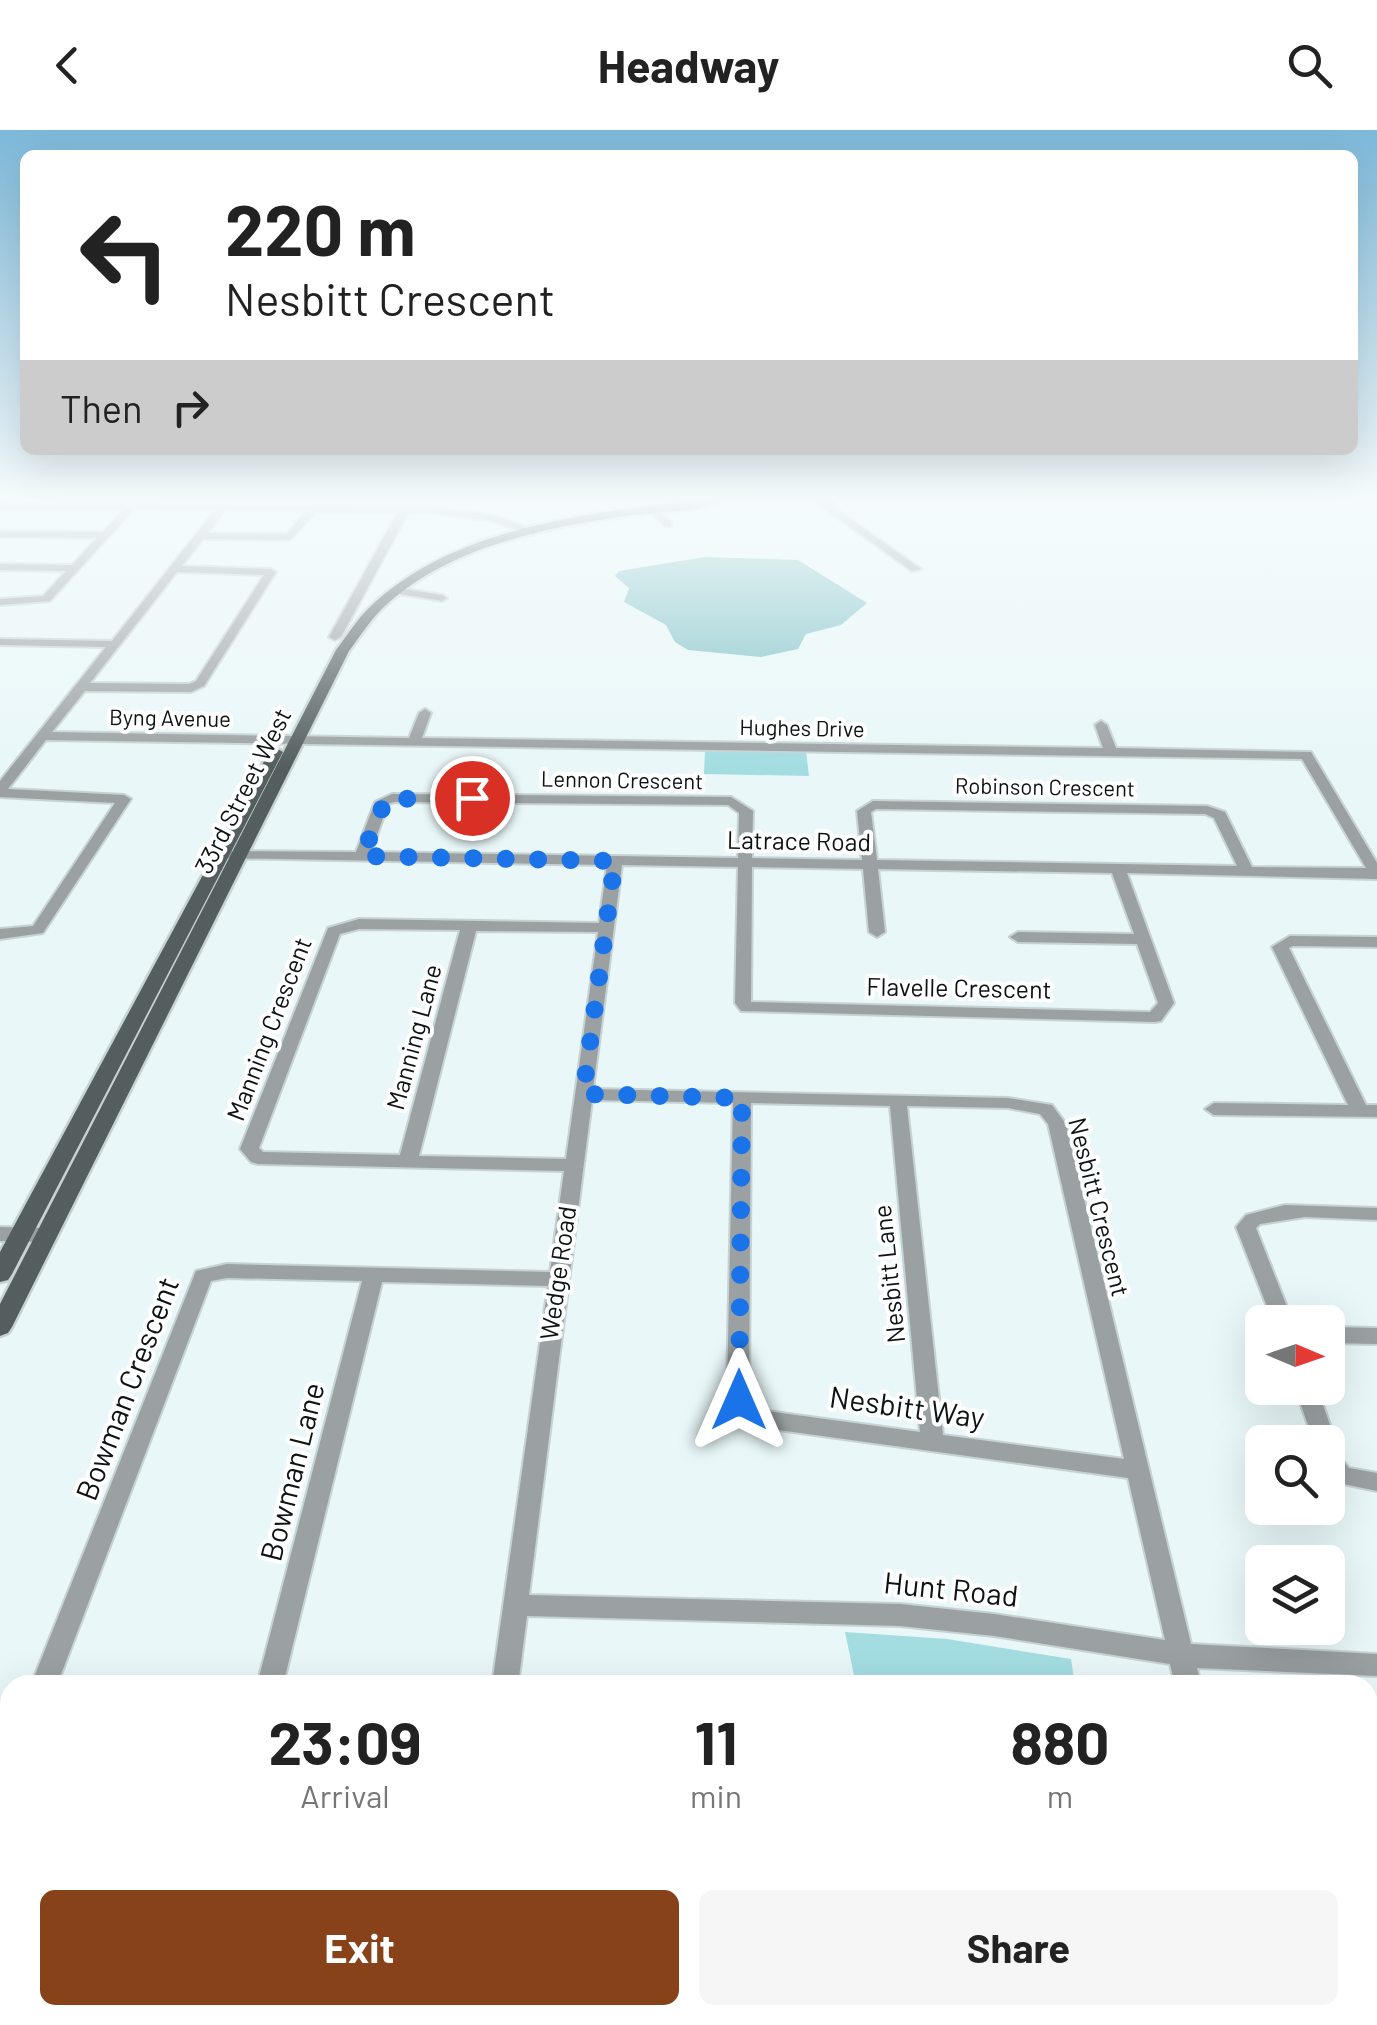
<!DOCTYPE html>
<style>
body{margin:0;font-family:Barlow,sans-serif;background:#f6f6f6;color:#222;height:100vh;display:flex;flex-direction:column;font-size:38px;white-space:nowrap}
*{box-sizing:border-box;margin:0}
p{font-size:32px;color:#767676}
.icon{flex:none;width:55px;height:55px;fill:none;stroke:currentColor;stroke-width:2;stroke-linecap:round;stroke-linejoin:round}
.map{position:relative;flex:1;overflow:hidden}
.drawer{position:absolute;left:0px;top:1545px;width:1378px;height:350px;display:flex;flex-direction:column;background:#fff;border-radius:30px 30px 0 0;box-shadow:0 10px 40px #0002}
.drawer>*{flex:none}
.guide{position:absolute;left:20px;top:20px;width:1338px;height:305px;border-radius:15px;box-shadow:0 10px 40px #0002;background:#fff;color:#222;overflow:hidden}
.needle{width:65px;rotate:92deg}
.controls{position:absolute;left:1245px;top:1175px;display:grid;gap:20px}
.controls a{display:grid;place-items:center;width:100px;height:100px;border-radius:15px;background:#fff;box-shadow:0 10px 40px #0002;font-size:50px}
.pin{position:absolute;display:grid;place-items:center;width:85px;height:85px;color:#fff;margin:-42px;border:5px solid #fff;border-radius:50%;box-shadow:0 2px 10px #0007}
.me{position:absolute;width:110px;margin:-55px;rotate:0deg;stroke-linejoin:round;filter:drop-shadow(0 0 8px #0008)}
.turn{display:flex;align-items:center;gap:35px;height:210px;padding:0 40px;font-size:45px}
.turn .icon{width:130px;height:130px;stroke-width:2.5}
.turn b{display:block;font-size:70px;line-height:85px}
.then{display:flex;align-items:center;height:95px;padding:0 40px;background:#0003;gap:20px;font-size:38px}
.eta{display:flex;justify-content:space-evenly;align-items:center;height:170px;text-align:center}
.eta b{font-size:60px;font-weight:700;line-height:70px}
.button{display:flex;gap:20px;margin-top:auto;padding:20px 40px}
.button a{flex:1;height:115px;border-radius:15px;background:#874219;color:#fff;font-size:40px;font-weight:700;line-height:115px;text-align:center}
.button a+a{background:#f6f6f6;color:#222}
header{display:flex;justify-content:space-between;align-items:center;height:130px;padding:0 40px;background:#fff;font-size:45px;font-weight:700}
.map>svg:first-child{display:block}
</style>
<header><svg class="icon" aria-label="back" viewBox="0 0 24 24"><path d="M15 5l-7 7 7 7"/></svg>Headway<svg class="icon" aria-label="search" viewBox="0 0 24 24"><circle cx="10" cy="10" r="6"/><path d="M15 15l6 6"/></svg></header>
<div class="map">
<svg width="1377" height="1895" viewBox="0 0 1377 1895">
<rect width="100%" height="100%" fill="#e9f7f8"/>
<!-- built -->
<path fill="#d3ebec" d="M486,1885H880V1895H484Z"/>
<!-- green -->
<path fill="#a3dde2" d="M705,620L806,621L809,646L704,644Z
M845,1502L947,1509L1071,1529L1075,1555H856Z
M880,1885H1128L1130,1892L1215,1895H880Z"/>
<!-- water -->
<path fill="#7ec0c5" d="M705,427L798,430L867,473L841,495L806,504L798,519L761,527L688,520L675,512L666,495L624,472L629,458L615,446L619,441Z"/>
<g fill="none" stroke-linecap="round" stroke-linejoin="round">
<!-- minor casing -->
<g stroke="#c6d2d3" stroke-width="4">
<path id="minor" d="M814,371H825L921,439L912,441Z
M0,372L434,377L494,385L538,402L533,405L492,391L434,383H408L341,507L335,510L329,507L398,382H316L290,410L203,409L182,436L271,439L276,442L204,556L191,562L85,561L52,602L409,608L419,583L425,579L431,583L422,608L1103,618L1095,595L1101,591L1107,595L1116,618L1311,622L1377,733V749L1127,743L1174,873L1161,891L1155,892L741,881L735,873L738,737L622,735L593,959L1008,968L1052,975L1066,994L1191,1514L1377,1524V1546L1197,1538L1201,1555H1175L1170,1534L994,1506L900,1496L527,1486L518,1555H492L548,1156L382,1152L283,1555H257L362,1151L227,1148L211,1151L57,1555H31L196,1141L227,1134L550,1142L564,1041L258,1034L251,1032L240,1019L328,798L359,789L599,793L607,735L220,728L213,724L215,721L356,722L375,672L392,664L731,667L753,681L752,728L862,730L857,681L873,671L1207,676L1225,682L1252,737L1366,738L1302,629L46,610L8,659L124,665L131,669L43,803L0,809V799L33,796L115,673L0,667V651L106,517L0,515V509L112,511L215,380L134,379L50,471L0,475V469L43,466L66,441L0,440V434L72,435L97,408L0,407V401L103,402L124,379L0,378ZM225,380L306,381L287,404L208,403ZM177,442L264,445L196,551L189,554L90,553ZM394,672L728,675L739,683L738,728L371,722L388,674ZM876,679L1205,684L1214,688L1237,736L877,730L871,682ZM752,737L863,739L869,802L877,807L885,802L878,739L1112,743L1134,804L1018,802L1010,807L1018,812L1137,814L1158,873L1150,882L751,872ZM359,799L460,800L400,1025L263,1022L259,1018L340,804ZM476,801L598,802L566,1029L419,1026ZM592,970L733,973L727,1260L735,1286L764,1298L1128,1348L1165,1510L994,1484L900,1474L529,1465ZM751,973L890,976L920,1302L767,1281L753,1275L749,1260ZM907,976L1008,978L1040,984L1048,994L1124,1329L943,1305Z
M649,377H655L671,392V396H665L649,381Z
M398,458L442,465L447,468L442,471L394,463V459Z
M1290,806L1377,807V817L1293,816L1289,818L1366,975H1377V987L1214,985L1205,979L1214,973L1348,975L1272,817Z
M1285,1075L1377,1078V1090L1305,1087L1260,1094L1256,1098L1293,1192H1273L1236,1097L1246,1085Z
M0,1097L46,1098L53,1100L56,1105L53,1110L46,1112L0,1111Z
M1328,1197L1377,1198V1214L1328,1213Z
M1295,1258H1317L1336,1312L1329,1319L1336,1322L1349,1338L1377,1343V1361L1334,1352L1328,1344V1312H1314Z
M1368,1742L1377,1743V1771L1368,1770Z
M438,1885H468L465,1895H435Z
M1248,1885H1278L1280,1895H1250Z"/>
</g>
<!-- major casing -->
<g stroke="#c6d2d3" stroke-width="5">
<path id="major" d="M688,371H723C699,382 653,382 625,386C541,398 438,420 377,484C367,495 358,509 349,521L12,1197L8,1203L0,1206V1174L336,520C347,506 357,489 370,477C451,399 582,384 688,371Z
M825,371H835V373L830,376Z
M276,618L283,622L12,1144L8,1150L0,1152V1122L269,622Z"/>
</g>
<!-- minor -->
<use href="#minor" fill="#9ba1a2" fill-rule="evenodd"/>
<!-- major -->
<use href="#major" fill="#545e5f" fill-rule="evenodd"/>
</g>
<!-- sky -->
<linearGradient id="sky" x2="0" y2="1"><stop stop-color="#7db9da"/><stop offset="0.58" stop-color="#f5fbfc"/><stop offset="1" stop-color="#f5fbfc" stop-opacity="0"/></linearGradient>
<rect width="1377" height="637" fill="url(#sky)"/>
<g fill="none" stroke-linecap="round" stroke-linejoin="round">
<!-- route -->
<path stroke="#1a73e8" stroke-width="18" stroke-dasharray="0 32.4" d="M472,668L386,669L362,726L615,731L583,964L742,968L739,1270"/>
</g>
<g text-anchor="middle" stroke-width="8" stroke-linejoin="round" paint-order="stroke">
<!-- far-street labels -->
<g font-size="22" fill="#0d1212" stroke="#fff">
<text transform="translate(170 588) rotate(1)" y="8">Byng Avenue</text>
<text transform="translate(802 598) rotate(1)" y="8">Hughes Drive</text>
<text transform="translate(622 650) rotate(1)" y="8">Lennon Crescent</text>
<text transform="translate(1045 657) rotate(1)" y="8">Robinson Crescent</text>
</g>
<!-- street labels -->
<g font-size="25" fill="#0d1212" stroke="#fff">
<text transform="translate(243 661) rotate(-63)" y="9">33rd Street West</text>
<text transform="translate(799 711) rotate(1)" y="9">Latrace Road</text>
<text transform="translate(959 858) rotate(1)" y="9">Flavelle Crescent</text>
<text transform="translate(269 899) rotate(-69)" y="9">Manning Crescent</text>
<text transform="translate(414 907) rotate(-75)" y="9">Manning Lane</text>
<text transform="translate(1099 1077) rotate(76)" y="9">Nesbitt Crescent</text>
<text transform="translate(558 1143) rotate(-82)" y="9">Wedge Road</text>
<text transform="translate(889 1144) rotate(-96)" y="9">Nesbitt Lane</text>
</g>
<!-- near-street labels -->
<g font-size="30" fill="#0d1212" stroke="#fff">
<text transform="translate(128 1259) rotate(-69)" y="10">Bowman Crescent</text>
<text transform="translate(907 1278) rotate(8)" y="10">Nesbitt Way</text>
<text transform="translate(293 1342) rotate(-76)" y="10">Bowman Lane</text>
<text transform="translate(951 1460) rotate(6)" y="10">Hunt Road</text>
</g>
</g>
</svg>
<div class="controls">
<a><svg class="needle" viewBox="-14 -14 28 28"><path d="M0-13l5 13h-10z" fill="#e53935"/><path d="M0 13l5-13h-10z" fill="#767676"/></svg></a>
<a><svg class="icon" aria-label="search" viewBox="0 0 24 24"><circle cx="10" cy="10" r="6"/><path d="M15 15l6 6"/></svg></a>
<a><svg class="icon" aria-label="layers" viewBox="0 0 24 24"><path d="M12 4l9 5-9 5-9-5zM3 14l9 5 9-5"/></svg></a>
</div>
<div class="pin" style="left:472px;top:668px;background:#d93025"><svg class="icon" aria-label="arrive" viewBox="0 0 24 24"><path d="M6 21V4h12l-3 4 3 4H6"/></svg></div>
<svg class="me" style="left:739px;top:1270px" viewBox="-20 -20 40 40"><path d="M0-17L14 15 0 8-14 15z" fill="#1a73e8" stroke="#fff" stroke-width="4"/></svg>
<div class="guide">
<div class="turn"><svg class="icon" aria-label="left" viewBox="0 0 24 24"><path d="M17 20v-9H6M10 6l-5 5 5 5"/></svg><div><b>220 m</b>Nesbitt Crescent</div></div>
<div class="then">Then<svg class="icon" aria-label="right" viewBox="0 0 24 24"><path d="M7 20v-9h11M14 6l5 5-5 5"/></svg></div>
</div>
<section class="drawer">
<div class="eta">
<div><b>23:09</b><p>Arrival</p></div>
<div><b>11</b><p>min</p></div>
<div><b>880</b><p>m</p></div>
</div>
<div class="button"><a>Exit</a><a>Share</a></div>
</section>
</div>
